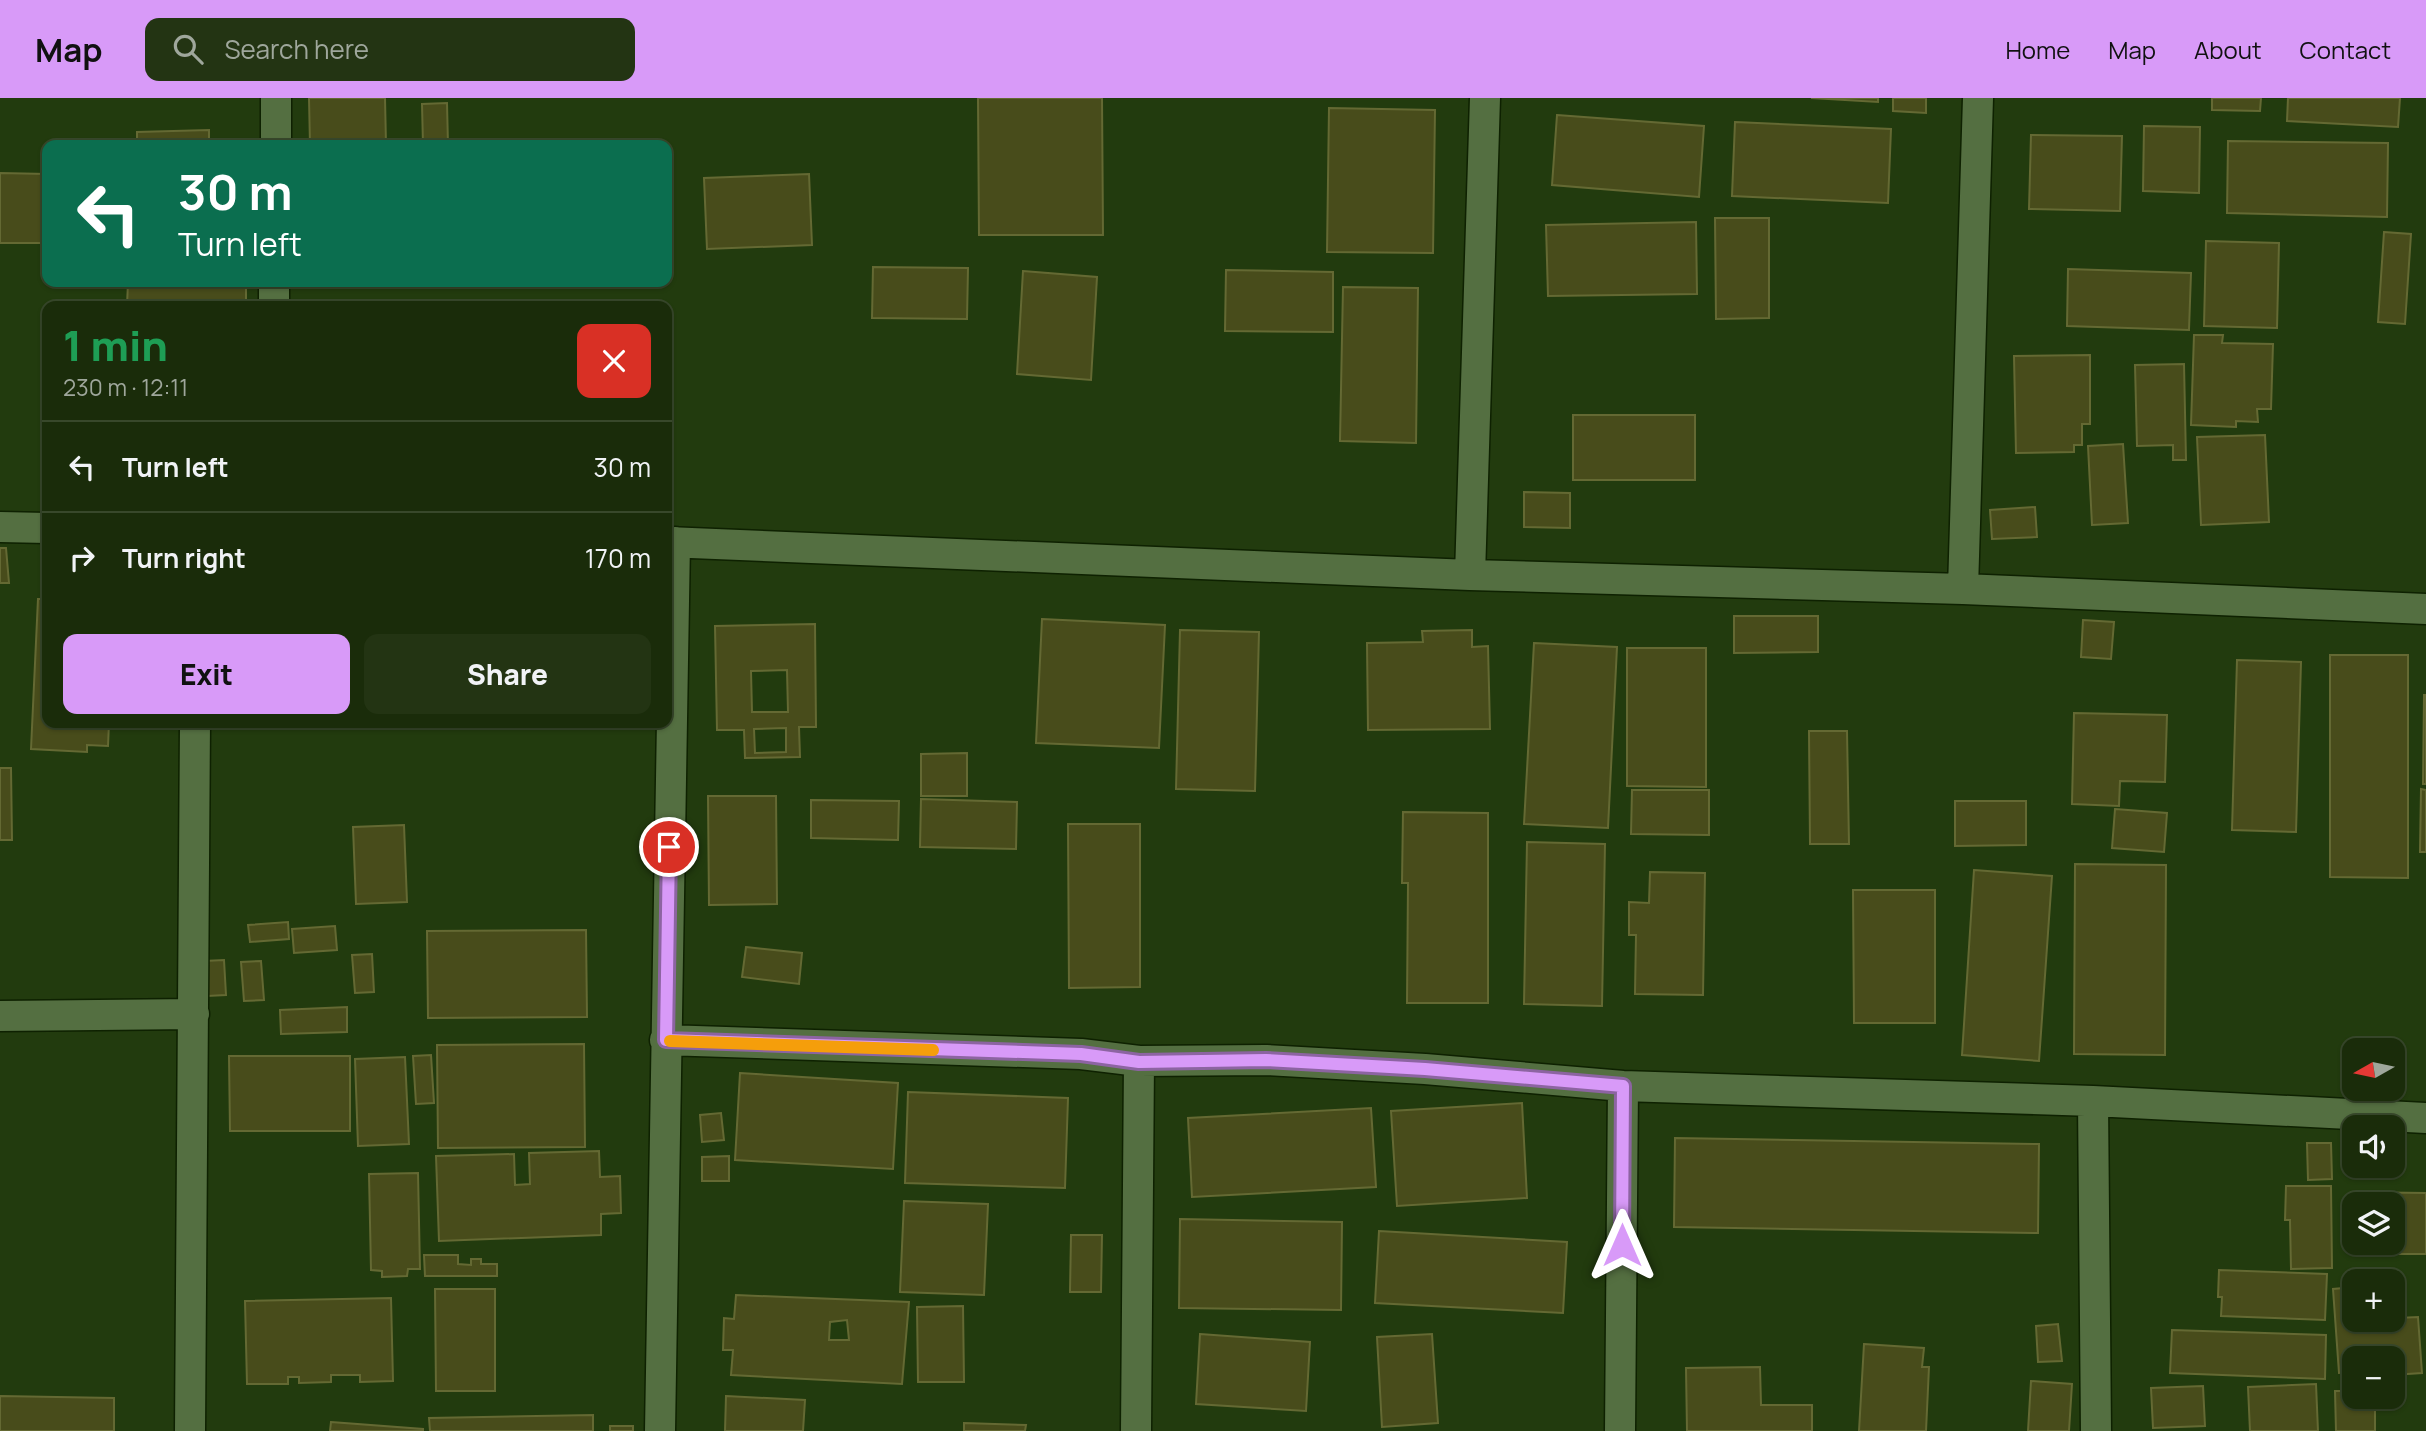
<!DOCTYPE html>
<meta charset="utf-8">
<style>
body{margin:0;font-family:Manrope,sans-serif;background:#233413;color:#f1f3f6;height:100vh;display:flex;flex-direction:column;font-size:26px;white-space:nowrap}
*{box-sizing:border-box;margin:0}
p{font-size:23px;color:#9fa79c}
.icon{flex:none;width:38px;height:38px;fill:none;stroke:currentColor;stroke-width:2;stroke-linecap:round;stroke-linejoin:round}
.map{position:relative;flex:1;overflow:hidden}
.details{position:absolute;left:42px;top:203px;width:630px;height:427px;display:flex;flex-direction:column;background:#1a2c0a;border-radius:14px;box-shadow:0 2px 5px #0004,0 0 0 2px #38482b}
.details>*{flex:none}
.hud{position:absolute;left:42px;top:42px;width:630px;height:147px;border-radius:14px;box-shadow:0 2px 5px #0004,0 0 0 2px #38482b;background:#0b6e4f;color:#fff;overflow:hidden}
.needle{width:46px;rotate:261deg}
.buttons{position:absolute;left:2342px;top:940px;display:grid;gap:14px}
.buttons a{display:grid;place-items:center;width:63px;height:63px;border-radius:14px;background:#1a2c0a;box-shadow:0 2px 5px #0004,0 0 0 2px #38482b;font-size:35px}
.pin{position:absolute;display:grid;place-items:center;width:60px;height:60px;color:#fff;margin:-30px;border:4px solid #fff;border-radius:50%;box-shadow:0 2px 7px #0007}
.me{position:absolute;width:77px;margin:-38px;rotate:0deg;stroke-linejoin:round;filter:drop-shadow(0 0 5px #0008)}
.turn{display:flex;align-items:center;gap:24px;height:147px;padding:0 21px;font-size:32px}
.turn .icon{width:91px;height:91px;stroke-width:2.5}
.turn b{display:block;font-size:49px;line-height:60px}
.round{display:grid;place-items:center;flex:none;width:74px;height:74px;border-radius:14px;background:#233413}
.headline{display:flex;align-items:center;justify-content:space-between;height:119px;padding:0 21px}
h1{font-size:42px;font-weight:800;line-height:52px;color:#1e9e55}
.action{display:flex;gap:14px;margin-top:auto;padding:14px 21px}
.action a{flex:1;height:80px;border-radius:14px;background:#d89af8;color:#111;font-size:28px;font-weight:800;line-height:80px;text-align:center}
.action a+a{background:#233413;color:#f1f3f6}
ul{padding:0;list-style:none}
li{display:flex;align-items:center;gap:21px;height:91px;padding:0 21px;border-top:2px solid #38482b}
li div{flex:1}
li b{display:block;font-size:26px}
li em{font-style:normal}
header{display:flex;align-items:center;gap:42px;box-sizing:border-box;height:98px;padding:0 35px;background:#d89af8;color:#111}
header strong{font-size:33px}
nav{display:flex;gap:38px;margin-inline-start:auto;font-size:24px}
.search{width:490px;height:63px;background:#233413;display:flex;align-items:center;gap:18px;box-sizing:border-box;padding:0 24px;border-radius:14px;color:#9fa79c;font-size:26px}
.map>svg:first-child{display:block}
</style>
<header>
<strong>Map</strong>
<div class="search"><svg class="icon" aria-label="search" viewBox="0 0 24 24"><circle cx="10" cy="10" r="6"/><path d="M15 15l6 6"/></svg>Search here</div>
<nav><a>Home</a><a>Map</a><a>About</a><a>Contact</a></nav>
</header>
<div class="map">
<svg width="2426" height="1333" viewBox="0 0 2426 1333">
<rect width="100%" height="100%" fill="#223b0e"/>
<!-- building -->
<path fill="#484c1b" stroke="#646933" stroke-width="2" fill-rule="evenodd" d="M309,0H385L386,47H310Z
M978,0H1102L1103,137H979Z
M1811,0H1878V4Z
M1893,0H1926V15L1893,13Z
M2212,0H2261L2260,13L2212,12Z
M2288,0H2400L2398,29L2287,23Z
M447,5L448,47H423L422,6Z
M1329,10L1435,12L1433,155L1327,154Z
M1557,17L1704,28L1699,99L1552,87Z
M1735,24L1891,31L1888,105L1732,98Z
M2144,28L2200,29L2199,95L2143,93Z
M209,32V47H137V34Z
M2031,37L2122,38L2120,113L2029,111Z
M2228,43L2388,45L2387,119L2227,115Z
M0,75L47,76V145H0Z
M809,76L812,147L707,151L704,80Z
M1715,120H1769V220L1716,221Z
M1696,124L1697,196L1548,198L1546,127Z
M2384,134L2411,136L2405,226L2378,224Z
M2206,143L2279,145L2277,230L2204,228Z
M873,169L968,170L967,221L872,220Z
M2068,171L2191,175L2189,232L2067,228Z
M1226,172L1333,174V234L1225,233Z
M1023,173L1097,179L1091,282L1017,276Z
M128,184H246V208H127Z
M1343,189L1418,190L1416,345L1340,343Z
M2194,237H2223L2222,245L2273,246L2271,311H2257L2258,324L2236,323V329L2191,327Z
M2090,257V326H2082V347H2074V354L2016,355L2014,258Z
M2184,266L2186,362H2173V347L2137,348L2135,267Z
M1573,317H1695V382H1573Z
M2265,337L2269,424L2201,427L2197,339Z
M2123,346L2128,425L2092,427L2088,348Z
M1524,394L1570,395V430L1524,429Z
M2035,409L2037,439L1992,441L1990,412Z
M0,450H6L9,485H0Z
M42,460H47V484H43Z
M38,501H47V625H109L108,648L87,647V654L31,651Z
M1734,518H1818V554L1734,555Z
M1042,521L1165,527L1159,650L1036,645Z
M2083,522L2114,524L2111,561L2081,559Z
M815,526L816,629H799L800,659L745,660L744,632H717L715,528ZM787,572L788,614H752L751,573ZM786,630V654L755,655L754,631Z
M1180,532L1259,534L1255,693L1176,691Z
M1472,532V549L1488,548L1490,631L1368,632L1367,545L1423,544L1422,533Z
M1534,545L1617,549L1608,730L1524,726Z
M1627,550H1706V689L1627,688Z
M2330,557H2408V780L2330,779Z
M2237,562L2301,564L2296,734L2232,732Z
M2424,597H2426V686H2423Z
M2074,615L2167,617L2165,684L2120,683L2119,708L2072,706Z
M1809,633H1847L1849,746H1810Z
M967,655V698H921V656Z
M0,670H11L12,742H0Z
M2421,691L2426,692V754H2420Z
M1632,692H1709V737L1631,736Z
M708,698H776L777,806L709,807Z
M921,701L1017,704L1016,751L920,749Z
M811,702L899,703L898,742L811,740Z
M1955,703H2026V747L1955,748Z
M2115,711L2167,715L2164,754L2112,750Z
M1403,714L1488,715V905H1407L1408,785H1402Z
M1068,726H1140V889L1069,890Z
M404,727L407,804L356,806L353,729Z
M1527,744L1605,746L1602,908L1524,906Z
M2075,766L2166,767L2165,957L2074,956Z
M1974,772L2052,778L2039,963L1962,957Z
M1650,774L1705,775L1703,897L1635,896L1636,837H1629V804L1649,805Z
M1853,792H1935V925H1854Z
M288,824L289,841L250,844L248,827Z
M335,828L337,852L294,855L292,831Z
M586,832L587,919L428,920L427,833Z
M746,849L802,855L799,886L742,879Z
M372,856L374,894L355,895L352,857Z
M224,862L226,897L207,898L204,863Z
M261,863L264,902L244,903L241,864Z
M347,909V934L281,936L280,912Z
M584,946L585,1049L438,1050L437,947Z
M431,957L434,1005L416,1006L413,958Z
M229,958H350V1033H230Z
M405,959L409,1046L358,1048L355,961Z
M740,975L898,985L893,1071L735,1062Z
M908,994L1068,1000L1065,1090L905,1085Z
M1522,1005L1527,1100L1397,1108L1391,1013Z
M1371,1010L1376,1089L1192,1099L1188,1020Z
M721,1015L724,1042L702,1044L700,1017Z
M1675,1040L2039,1046L2038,1135L1674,1129Z
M2307,1045H2331L2332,1081L2308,1082Z
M599,1053L600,1079L620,1078L621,1115L601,1116V1137L439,1143L436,1058L514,1056L515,1087L530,1086L529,1055Z
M729,1058V1083H702V1059Z
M418,1075L420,1171H408L407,1178L382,1179V1173L371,1172L369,1076Z
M2286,1088H2331L2332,1170L2291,1171L2290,1122H2285Z
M2351,1094L2426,1095V1156H2351ZM2354,1106H2392V1144H2354Z
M904,1103L988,1106L984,1197L900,1194Z
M1180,1121L1342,1124L1341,1212L1179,1210Z
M1379,1133L1567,1144L1563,1215L1375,1205Z
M1071,1137H1102L1101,1194H1070Z
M424,1157H458V1166L471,1167V1161H481V1166H497V1178H425Z
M2219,1172L2327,1176L2325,1222L2221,1218L2222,1199H2218Z
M2354,1189V1222L2418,1219L2422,1275L2392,1277V1260H2354V1274L2339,1275L2333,1191Z
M435,1191H495V1293H436Z
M736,1197L909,1204L902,1286L731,1277L733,1252H723L724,1220L734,1221ZM847,1222L849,1242H829L830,1224Z
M391,1200L393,1283L360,1284V1277H331V1284L299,1285V1279H288V1286H247L245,1203Z
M963,1208L964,1284H918L917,1209Z
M2058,1226L2062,1263L2038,1264L2036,1228Z
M2172,1232L2326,1237L2325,1281L2170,1275Z
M1200,1236L1310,1244L1306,1313L1196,1306Z
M1432,1236L1438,1325L1382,1329L1377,1239Z
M1864,1246L1924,1250L1922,1269H1929L1926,1333H1859Z
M1760,1269L1761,1307H1812V1333H1687L1686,1270Z
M2031,1283L2072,1286L2069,1333H2028Z
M2316,1286L2318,1333H2250L2248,1289Z
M2203,1288L2205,1328L2153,1330L2151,1290Z
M2335,1293H2354V1298H2375V1333H2336Z
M0,1298L114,1300V1333H0Z
M726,1298L805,1302L803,1333H725Z
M593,1317V1333H430L429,1320Z
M331,1324L423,1331V1333H330Z
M964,1325L1026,1327L1025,1333H964Z
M610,1328H633V1333H610Z"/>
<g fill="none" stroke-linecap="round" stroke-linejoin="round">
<!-- minor casing -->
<g stroke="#0e2101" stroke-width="33">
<path id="minor" d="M276,47V0
M274,208V184
M0,429L47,430
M667,444L1470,477L1963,491L2426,511
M1470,477L1485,0
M1963,491L1978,0
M0,918L194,916
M665,942L1081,956L1139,963L1266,962L1425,971L1623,988L2093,1003L2426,1020
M2093,1003L2096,1333
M190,1333L195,625
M660,1333L675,444
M1136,1333L1139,963
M1620,1333L1623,988"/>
</g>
<!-- minor -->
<use href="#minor" stroke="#546f41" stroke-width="30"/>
</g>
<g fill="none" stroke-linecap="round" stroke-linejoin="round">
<!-- route casing -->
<g stroke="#8c64a1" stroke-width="18">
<path id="route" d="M669,749L666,942L1081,956L1139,964L1266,962L1425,971L1623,988L1622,1147"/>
</g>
<!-- route -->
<use href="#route" stroke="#d89af8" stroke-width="12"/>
<!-- slow -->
<path stroke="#f59e0b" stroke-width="12" d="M670,943L933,952"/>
</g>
</svg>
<div class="buttons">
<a><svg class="needle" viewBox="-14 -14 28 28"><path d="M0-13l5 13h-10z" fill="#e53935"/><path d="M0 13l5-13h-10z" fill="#9fa79c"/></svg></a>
<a><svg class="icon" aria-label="sound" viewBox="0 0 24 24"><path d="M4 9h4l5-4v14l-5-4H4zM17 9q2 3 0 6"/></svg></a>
<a><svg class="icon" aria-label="layers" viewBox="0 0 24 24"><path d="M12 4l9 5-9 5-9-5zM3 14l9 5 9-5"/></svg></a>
<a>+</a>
<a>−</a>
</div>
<div class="pin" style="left:669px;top:749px;background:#d93025"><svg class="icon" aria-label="arrive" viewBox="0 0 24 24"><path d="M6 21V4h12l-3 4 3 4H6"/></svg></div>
<svg class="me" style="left:1622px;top:1147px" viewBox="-20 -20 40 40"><path d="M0-17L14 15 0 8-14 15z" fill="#d89af8" stroke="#fff" stroke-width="4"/></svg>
<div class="hud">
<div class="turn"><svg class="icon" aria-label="left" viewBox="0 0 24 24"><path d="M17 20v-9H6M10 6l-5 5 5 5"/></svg><div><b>30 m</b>Turn left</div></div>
</div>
<section class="details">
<div class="headline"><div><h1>1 min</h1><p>230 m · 12:11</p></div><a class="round" style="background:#d93025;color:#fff"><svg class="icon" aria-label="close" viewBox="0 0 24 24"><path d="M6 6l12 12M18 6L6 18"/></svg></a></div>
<ul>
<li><svg class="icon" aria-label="left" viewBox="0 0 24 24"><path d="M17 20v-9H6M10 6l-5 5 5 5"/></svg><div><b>Turn left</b></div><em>30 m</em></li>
<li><svg class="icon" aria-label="right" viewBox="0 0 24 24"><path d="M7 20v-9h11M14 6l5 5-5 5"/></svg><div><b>Turn right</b></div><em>170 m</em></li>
</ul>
<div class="action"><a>Exit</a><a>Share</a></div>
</section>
</div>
